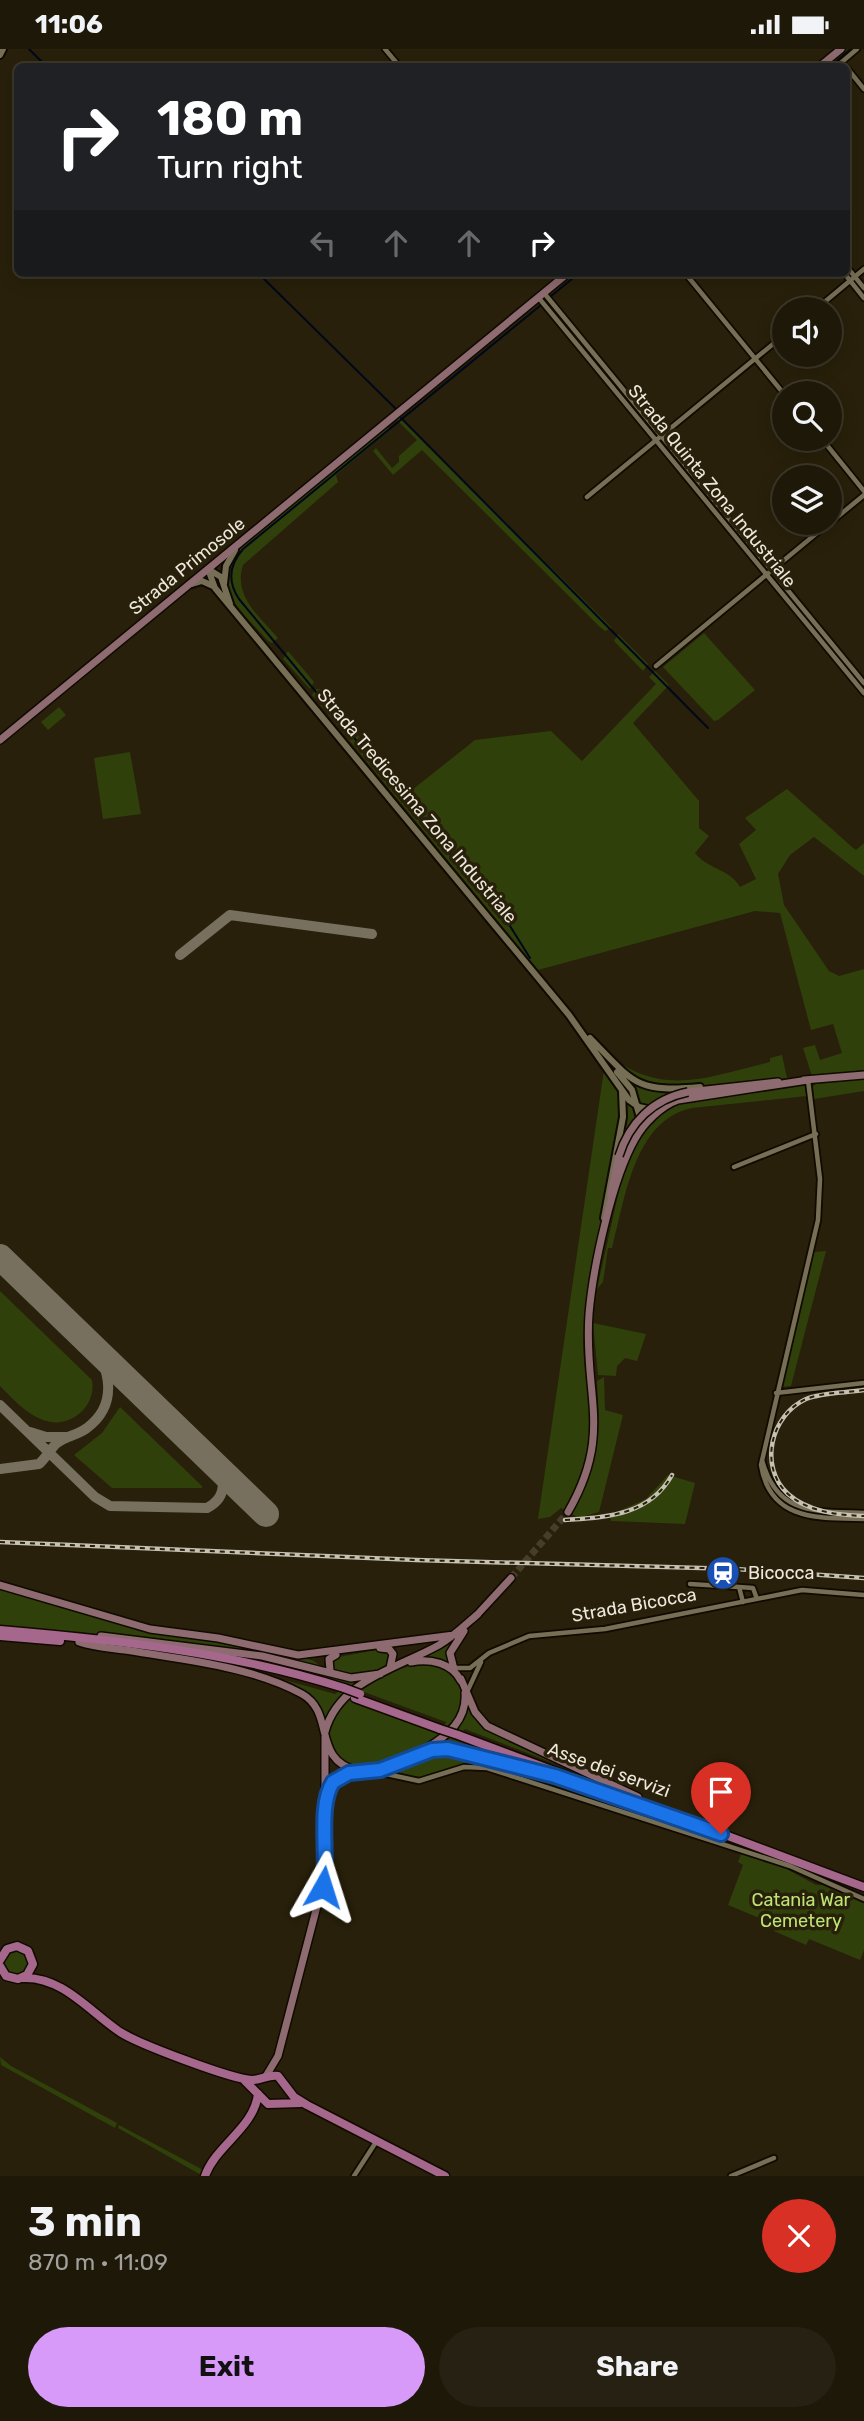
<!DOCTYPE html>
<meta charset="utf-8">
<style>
body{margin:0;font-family:Rubik,sans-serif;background:#262112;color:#f1f3f6;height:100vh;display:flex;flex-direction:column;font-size:26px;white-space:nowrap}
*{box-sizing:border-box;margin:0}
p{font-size:23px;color:#a1a09c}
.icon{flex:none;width:38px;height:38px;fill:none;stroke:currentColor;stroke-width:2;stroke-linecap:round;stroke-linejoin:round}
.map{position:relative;height:2127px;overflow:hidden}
.details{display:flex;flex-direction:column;background:#1e1808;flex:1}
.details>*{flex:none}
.top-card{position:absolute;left:14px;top:14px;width:836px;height:214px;border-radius:10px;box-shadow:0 4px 18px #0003,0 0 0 2px #3c3729;background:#202124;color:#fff;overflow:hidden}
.controls{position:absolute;left:772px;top:248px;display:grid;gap:14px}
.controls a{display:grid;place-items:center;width:70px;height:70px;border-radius:50%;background:#1e1808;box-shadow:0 4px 18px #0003,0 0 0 2px #3c3729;font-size:35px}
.pin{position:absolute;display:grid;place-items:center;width:60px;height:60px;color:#fff;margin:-72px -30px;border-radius:50% 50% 50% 0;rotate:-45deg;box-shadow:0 0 7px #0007}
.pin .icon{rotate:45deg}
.me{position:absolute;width:77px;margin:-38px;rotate:6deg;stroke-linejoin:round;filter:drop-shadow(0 0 5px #0008)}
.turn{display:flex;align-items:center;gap:24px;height:147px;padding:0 28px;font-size:32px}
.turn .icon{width:91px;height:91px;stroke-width:2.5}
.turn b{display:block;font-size:49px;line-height:60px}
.lanes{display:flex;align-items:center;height:66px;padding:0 28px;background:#0003;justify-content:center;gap:35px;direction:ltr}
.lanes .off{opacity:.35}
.round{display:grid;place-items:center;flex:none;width:74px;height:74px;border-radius:37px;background:#262112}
.summary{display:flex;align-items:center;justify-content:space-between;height:119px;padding:0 28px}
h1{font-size:42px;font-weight:700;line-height:52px}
.cta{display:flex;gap:14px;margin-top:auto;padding:14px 28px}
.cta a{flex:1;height:80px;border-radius:42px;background:#d89af8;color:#111;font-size:28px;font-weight:700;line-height:80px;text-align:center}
.cta a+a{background:#262112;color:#f1f3f6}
.status{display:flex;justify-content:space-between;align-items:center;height:49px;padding:0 35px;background:#1e1808;direction:ltr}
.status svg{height:19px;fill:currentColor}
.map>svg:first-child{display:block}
</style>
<div class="status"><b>11:06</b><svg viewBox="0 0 49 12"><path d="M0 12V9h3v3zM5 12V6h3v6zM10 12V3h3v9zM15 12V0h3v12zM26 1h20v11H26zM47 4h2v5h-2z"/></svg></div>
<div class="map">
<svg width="864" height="2127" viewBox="0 0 864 2127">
<rect width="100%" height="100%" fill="#28200a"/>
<!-- green -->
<path fill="#2f400b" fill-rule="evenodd" d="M399,367L612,579L605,582L600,578L422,401L393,426L373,402L376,399L392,419L399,413V407L417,391L396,370Z
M387,377L390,381L336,426L338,433L243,516C233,547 259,567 278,589L272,594L268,592C254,575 224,551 226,526C227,518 234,509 238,501Z
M704,584L755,641L718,671L714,672L663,618Z
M618,585L648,615L643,622L614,592Z
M288,602L314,633L310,640L283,610Z
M655,622L669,636L633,674L699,752V779L709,787L695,804C707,820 730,820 740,838L756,830L739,795L756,781L745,769L787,740L852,798L856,801L864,794V827L814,788L790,806L778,825L784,856L829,922L839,927L864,920V1021L812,1027L803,999L815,996L820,1011L842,1004L833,975L811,981L780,864L755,862L538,921L312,646L316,640L326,641L323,644L407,745L475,691L551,682L582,712L656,635L649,628Z
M59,658L66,666L48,681L41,673Z
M130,703L141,765L103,770L94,709Z
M576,982L619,1036L622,1067L586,1264L592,1363L589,1410L567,1462L561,1459L550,1468L538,1470L604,1021Z
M782,1006L787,1029L667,1039L642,1035L610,1007C664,1049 710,1027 770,1013V1009Z
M621,1025L649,1041L683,1042L647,1060L640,1057Z
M864,1030V1042L814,1050L813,1037L816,1035Z
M797,1037H805L807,1047L692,1059C634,1071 625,1150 612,1199H608L603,1233L597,1240L622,1128L635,1094L653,1070L679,1053Z
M624,1044L634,1056L640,1073L619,1124L617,1106Z
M826,1202L791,1337L781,1338L814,1203Z
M0,1242L92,1331C97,1358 69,1381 43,1371C26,1365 12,1349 0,1337Z
M593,1274L646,1285L637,1312L625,1309L617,1317L616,1327L598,1326Z
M604,1328L605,1361L623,1366L599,1463L578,1469L572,1465C599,1417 601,1386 597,1332Z
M120,1358L202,1437V1439H112L74,1406L102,1384Z
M668,1426L695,1434L685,1475L611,1472L610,1466L646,1450Z
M0,1538L128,1577L222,1592L312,1611L325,1620C218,1594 110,1588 0,1578Z
M446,1595L451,1596L448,1615L422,1609Z
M382,1600L391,1604L389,1616C372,1625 348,1633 331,1619L333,1609Z
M236,1606L280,1613L358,1632L366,1631L337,1652L325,1676L318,1656L241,1619L335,1645L345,1637L293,1619Z
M429,1614C521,1643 398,1743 340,1710C296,1662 389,1615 429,1614ZM364,1643L446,1673V1674L437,1682L353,1651Z
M467,1654L483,1677L494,1684L561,1717L465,1680L456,1689L543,1723L455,1699L433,1698Z
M442,1702L508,1719L464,1716L420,1730L398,1723L402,1717Z
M741,1805L783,1818L816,1836H823L864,1854V1901L860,1911L809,1890L806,1896L774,1882L776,1876L728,1856L743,1816L738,1813Z
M3 1914a13 13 0 1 1 26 0a13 13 0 1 1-26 0Z
M0,2008L11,2017L117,2074L115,2079L1,2016Z
M119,2076L205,2122L203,2127L118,2079Z"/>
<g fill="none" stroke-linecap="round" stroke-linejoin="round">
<!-- stream -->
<path stroke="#000819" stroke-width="2" d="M29,0L47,18
M830,18L851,0
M258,224L397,361
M550,248L579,224
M401,369L708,679
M530,909L510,877L239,550C227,532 229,516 243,500L541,256"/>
<!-- taxiway -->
<path stroke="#77705e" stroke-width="10" d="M180,906L230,866L372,885
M0,1356L95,1448L110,1457L207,1459C224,1450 226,1436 219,1419
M30,1383L46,1388H66
M0,1420L39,1415C46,1409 50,1400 57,1394C66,1387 78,1386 87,1379C118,1356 112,1318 88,1293"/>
<!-- runway -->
<path stroke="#77705e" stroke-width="26" d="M0,1208L266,1465"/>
<!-- secondary-tunnel -->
<path stroke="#463e29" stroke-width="7" stroke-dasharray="7 3.5" stroke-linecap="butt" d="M511,1529L568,1463"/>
<!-- minor casing -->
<g stroke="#110a00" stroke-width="8">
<path id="minor" d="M385,0L400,18
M836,18L857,0
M847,19L864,40
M847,218L864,239
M685,224L784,345
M844,224L864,249
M544,244L864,634
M538,248L864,644
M815,261L864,220
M822,390L864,442
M587,448L784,286
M830,474L864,446
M656,617L829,474
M808,1031L820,1130L818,1171L761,1416C770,1473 820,1469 864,1470
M734,1118L816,1085
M776,1344L864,1334
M762,1411C777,1467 816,1462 864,1464
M690,1535L739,1538
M743,1553L739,1538L753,1539L757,1550
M455,1619H470L489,1604L529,1587L605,1580L802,1541L864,1546
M467,1643L481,1613
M377,1723L419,1732L464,1718L487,1719L790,1817L864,1850
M354,2127L376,2093
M731,2127L774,2109"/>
</g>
<!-- tertiary casing -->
<g stroke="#110a00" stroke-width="10">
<path id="tertiary" d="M0,6L3,0
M208,520L215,539L569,966L629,1051L639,1058L652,1061
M208,520L221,528L230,555
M192,535L202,532L213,537
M224,535L226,517L235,501
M590,989C633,1033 635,1044 700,1038
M617,1023L632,1041L641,1072
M604,1169L623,1068L622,1042"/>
</g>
<!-- secondary casing -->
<g stroke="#110a00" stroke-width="10">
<path id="secondary" d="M819,18L841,0
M0,691L568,224
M804,1031L864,1026
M688,1043L778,1033
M611,1145L619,1107
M568,1463C614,1383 583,1346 589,1265C593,1218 612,1130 635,1090C644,1074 661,1057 678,1051L808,1031
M0,1536L150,1580L218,1589L298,1606L454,1586
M476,1567L511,1529
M101,1587L262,1607L351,1629L380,1625
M79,1593C96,1599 114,1599 132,1602C186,1611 253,1618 302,1645C336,1664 311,1711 358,1722
M380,1599L389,1600L393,1605L390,1619
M411,1613C430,1609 452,1614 461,1632
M454,1620L450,1604L464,1582
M330,1621L329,1610L336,1606
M461,1630L475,1663L487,1677L638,1748
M325,1683C338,1632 398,1619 439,1596C453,1588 465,1576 478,1565
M427,1699C448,1686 467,1671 465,1644
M325,1747V1688
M325,1762L328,1741L342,1726L380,1721L442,1699L582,1737
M266,2027L278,2007L322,1838L326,1812L325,1759"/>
</g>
<!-- primary casing -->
<g stroke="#110a00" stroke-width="11">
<path id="primary" d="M0,1581C117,1591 231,1603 344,1639
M0,1587L60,1592
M355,1649L440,1680
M458,1686L864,1838
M0,1911L7,1900L17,1897L28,1902L33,1915L27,1926L18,1930L6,1927L0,1917
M23,1929C62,1927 90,1963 120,1983C139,1995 231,2030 252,2031C262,2031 269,2025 278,2027L294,2048L307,2056L445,2127
M245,2032L268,2055L301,2054
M205,2127C216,2096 254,2079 258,2045"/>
</g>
<!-- minor -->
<use href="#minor" stroke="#776e56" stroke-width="4.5"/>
<!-- tertiary -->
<use href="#tertiary" stroke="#776e56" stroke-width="6"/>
<!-- secondary -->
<use href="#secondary" stroke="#8e6b70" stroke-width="7"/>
<!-- primary -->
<use href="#primary" stroke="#a5678b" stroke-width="8"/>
<!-- rail casing -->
<g stroke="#c6c1b2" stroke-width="4.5">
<path id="rail" d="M864,1341C846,1344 823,1343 806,1350C771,1366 758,1417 788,1445C808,1463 838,1466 864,1467
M565,1471C606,1468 649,1467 672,1426
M0,1493L416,1511L736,1520L864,1529"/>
</g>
<!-- rail -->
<use href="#rail" stroke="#28200a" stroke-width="2" stroke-dasharray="5" stroke-linecap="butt"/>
<!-- secondary-bridge casing -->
<g stroke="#110a00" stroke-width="10" stroke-linecap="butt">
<path id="secondary-bridge" d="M619,1107C629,1074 653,1050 688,1043"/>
</g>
<!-- primary-bridge casing -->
<g stroke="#110a00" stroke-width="11" stroke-linecap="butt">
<path id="primary-bridge" d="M344,1639L360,1645
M440,1680L458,1686"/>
</g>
<!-- secondary-bridge -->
<use href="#secondary-bridge" stroke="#8e6b70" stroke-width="7"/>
<!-- primary-bridge -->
<use href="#primary-bridge" stroke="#a5678b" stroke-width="8"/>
</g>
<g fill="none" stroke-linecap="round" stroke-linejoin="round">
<!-- route casing -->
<g stroke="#114b97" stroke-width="18">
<path id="route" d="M323,1838C329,1808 317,1758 333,1733L349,1724L380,1721L432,1701L448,1700L555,1727L721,1785"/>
</g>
<!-- route -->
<use href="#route" stroke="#1a73e8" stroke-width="12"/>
</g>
<!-- icons -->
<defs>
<g id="station-disc" transform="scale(1.75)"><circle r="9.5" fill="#1a4fb4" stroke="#28200a"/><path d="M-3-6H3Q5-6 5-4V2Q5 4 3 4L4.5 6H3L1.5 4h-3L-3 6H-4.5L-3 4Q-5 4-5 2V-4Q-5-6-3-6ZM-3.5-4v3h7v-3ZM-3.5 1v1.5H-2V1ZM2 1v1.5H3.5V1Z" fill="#fff"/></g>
</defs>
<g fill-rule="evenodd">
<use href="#station-disc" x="723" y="1524"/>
</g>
<g text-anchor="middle" stroke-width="7" stroke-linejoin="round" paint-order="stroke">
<!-- street labels -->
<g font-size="18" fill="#ede8db" stroke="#28200a">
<text transform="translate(712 437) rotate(51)" y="6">Strada Quinta Zona Industriale</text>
<text transform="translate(187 517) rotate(-39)" y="6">Strada Primosole</text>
<text transform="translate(417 757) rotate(50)" y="6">Strada Tredicesima Zona Industriale</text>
<text transform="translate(634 1556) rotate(-10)" y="6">Strada Bicocca</text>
<text transform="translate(609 1721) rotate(20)" y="6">Asse dei servizi</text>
</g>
<!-- poi labels -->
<g font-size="18" fill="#ede8db" stroke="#28200a" text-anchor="start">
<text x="748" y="1530">Bicocca</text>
</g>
<!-- park labels -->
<g font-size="18" fill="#bde574" stroke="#28200a">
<text x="801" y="1857">Catania War<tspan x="801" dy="21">Cemetery</tspan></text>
</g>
</g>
</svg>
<div class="controls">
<a><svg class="icon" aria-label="sound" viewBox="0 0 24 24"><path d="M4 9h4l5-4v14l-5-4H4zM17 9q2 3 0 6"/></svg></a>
<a><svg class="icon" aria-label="search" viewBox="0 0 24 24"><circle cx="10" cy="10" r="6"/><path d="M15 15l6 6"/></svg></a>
<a><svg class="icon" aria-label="layers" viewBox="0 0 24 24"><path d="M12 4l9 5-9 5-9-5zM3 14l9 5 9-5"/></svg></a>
</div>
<div class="pin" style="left:721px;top:1785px;background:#d93025"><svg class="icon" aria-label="arrive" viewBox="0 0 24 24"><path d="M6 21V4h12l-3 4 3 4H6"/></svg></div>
<svg class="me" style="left:323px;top:1838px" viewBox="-20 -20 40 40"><path d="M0-17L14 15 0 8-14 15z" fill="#1a73e8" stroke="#fff" stroke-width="4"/></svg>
<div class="top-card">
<div class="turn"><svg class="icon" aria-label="right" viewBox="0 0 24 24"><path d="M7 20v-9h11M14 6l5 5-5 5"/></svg><div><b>180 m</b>Turn right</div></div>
<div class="lanes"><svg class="icon off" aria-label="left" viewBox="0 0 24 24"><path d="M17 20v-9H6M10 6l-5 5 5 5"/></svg><svg class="icon off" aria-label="ahead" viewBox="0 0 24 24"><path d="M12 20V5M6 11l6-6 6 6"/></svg><svg class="icon off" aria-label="ahead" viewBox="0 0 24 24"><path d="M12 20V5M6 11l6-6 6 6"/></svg><svg class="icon" aria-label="right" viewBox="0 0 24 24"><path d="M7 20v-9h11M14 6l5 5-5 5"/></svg></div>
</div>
</div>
<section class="details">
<div class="summary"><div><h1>3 min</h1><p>870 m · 11:09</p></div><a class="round" style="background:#d93025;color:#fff"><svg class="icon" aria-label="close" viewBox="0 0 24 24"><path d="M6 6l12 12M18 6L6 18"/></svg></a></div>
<div class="cta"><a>Exit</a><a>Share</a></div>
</section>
